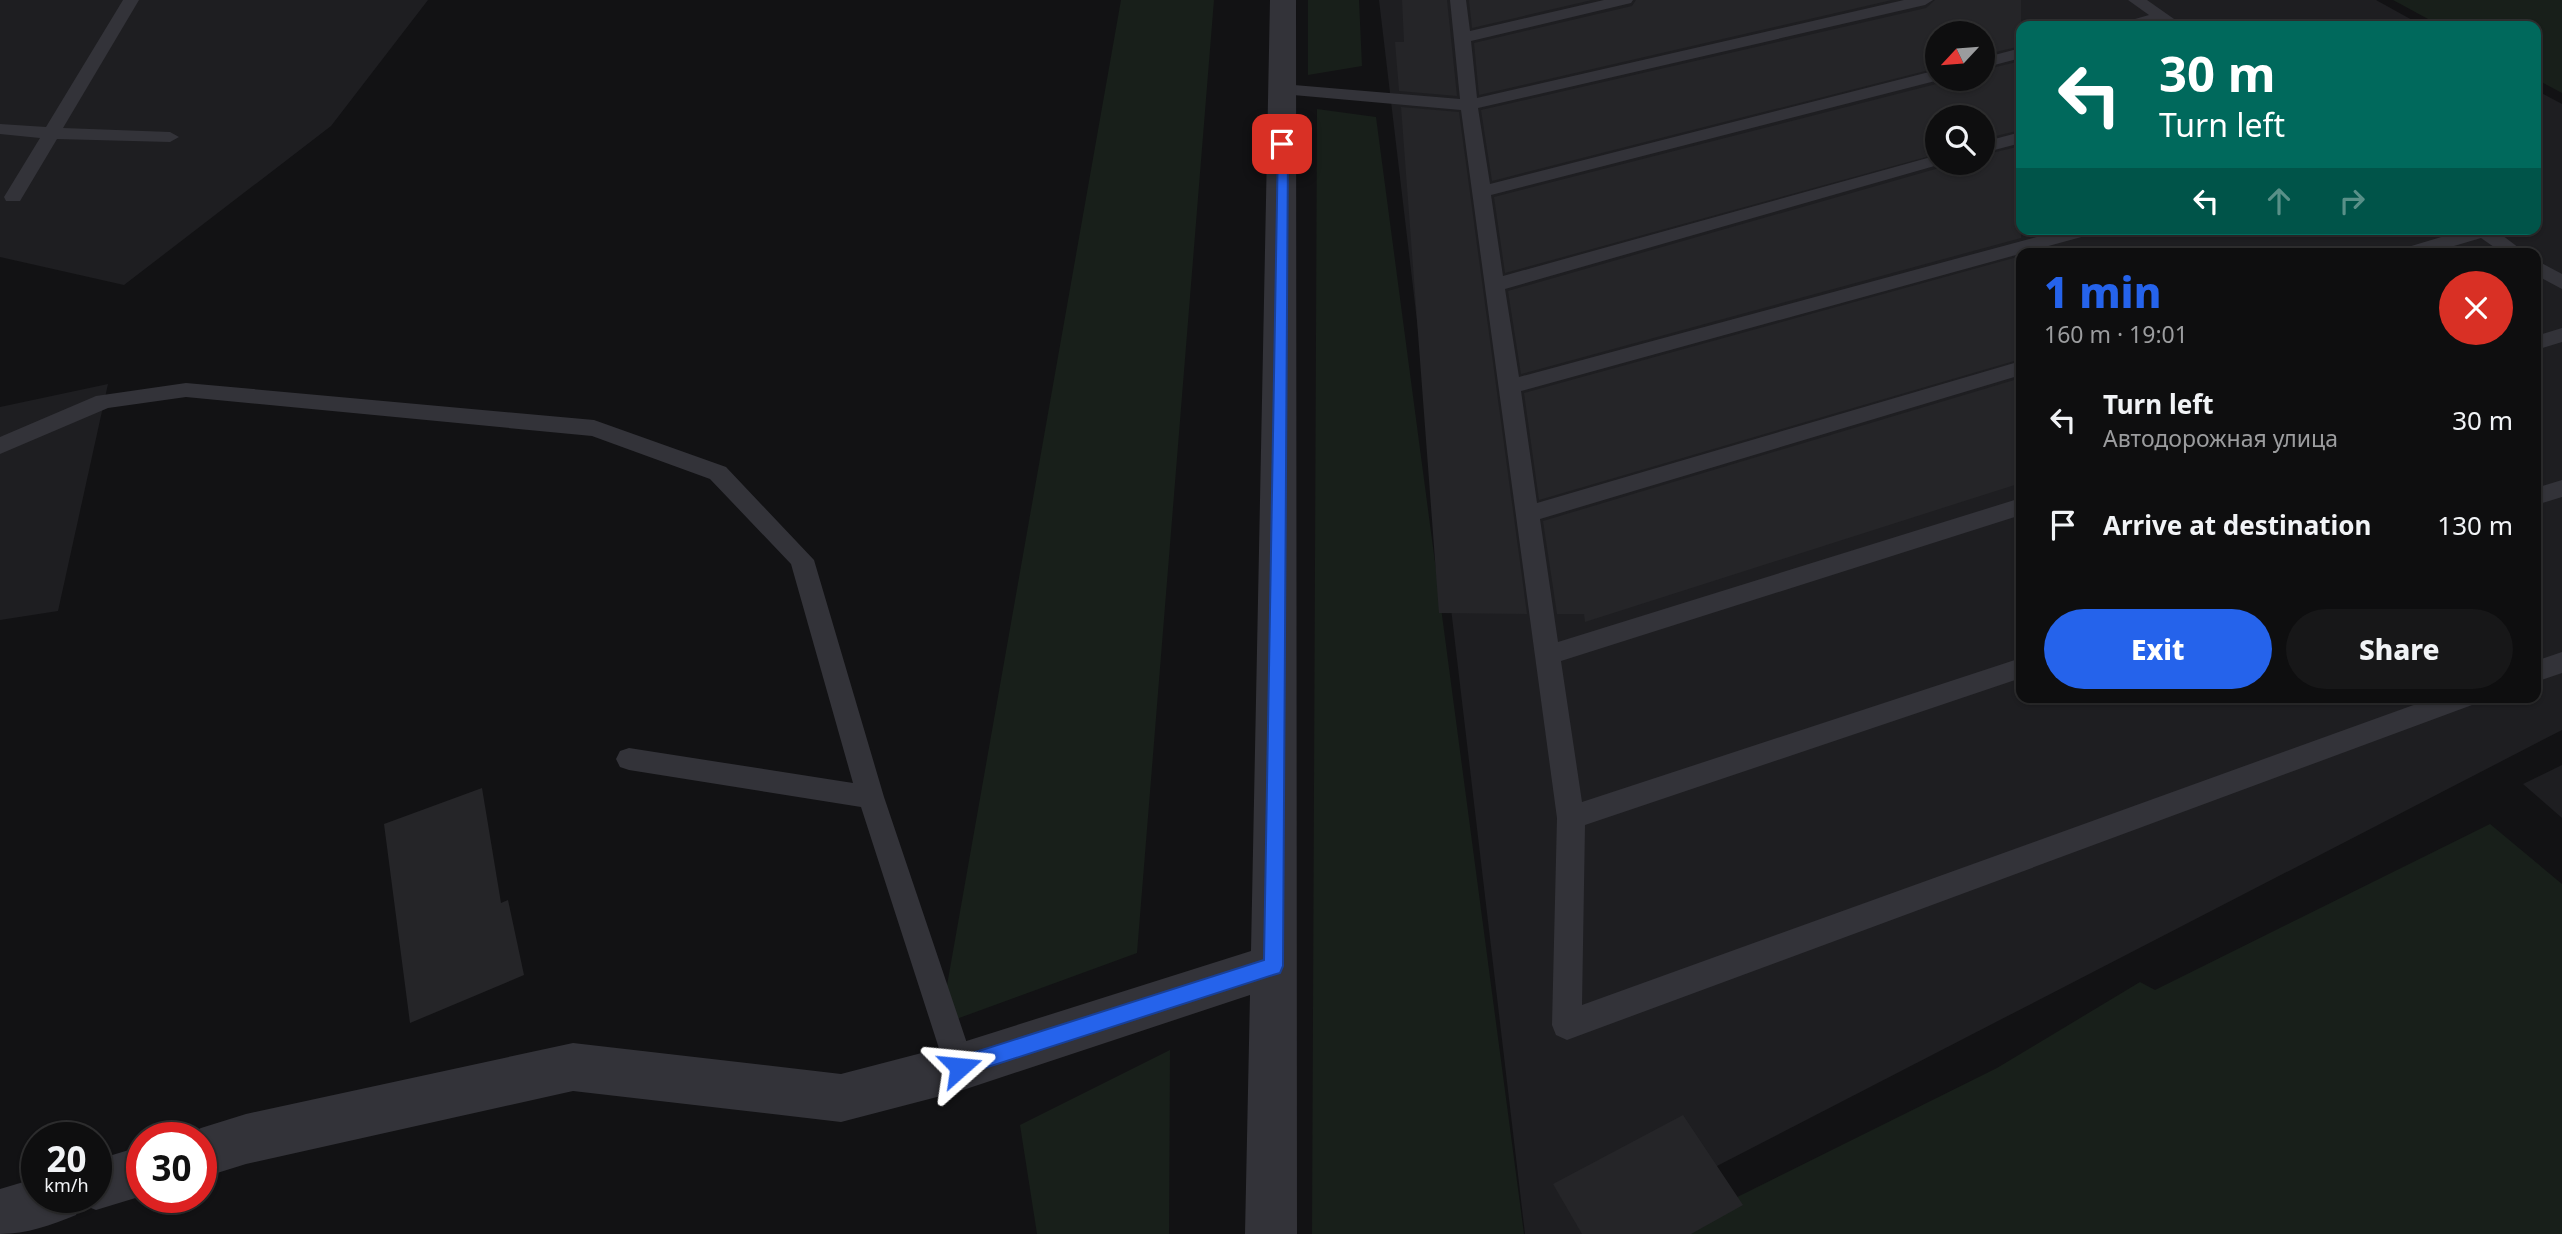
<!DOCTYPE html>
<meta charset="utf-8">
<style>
body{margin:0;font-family:"Noto Sans",sans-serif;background:#171718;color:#f1f3f6;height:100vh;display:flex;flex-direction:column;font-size:26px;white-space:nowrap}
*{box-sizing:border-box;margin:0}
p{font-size:23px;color:#9b9c9e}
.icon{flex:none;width:38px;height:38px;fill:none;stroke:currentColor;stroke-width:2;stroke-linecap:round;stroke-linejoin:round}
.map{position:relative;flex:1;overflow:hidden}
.panel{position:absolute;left:2016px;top:248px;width:525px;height:455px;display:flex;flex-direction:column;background:#0e0e0f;border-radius:14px;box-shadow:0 2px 5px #0004,0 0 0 2px #2e2e2f}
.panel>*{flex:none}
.banner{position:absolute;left:2016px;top:21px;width:525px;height:214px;border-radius:14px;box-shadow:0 2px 5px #0004,0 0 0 2px #2e2e2f;background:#00695c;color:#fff;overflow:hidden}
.needle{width:46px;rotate:244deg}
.fabs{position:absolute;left:1925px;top:21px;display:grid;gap:14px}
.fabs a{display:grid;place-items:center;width:70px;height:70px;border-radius:50%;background:#0e0e0f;box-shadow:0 2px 5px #0004,0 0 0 2px #2e2e2f;font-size:35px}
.speed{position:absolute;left:21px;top:1122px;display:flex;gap:14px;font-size:35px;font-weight:700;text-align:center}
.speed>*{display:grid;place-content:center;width:91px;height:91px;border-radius:50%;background:#0e0e0f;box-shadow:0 2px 5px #0004,0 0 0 2px #2e2e2f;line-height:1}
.speed small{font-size:18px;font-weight:400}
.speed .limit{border:10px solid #d22;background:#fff;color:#111}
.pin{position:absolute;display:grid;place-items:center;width:60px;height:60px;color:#fff;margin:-30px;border-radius:14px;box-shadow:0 4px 10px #0006}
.me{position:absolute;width:77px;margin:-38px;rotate:72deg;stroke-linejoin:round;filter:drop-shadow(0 0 5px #0008)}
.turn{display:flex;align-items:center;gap:24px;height:147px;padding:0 28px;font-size:32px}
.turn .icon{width:91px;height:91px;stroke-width:2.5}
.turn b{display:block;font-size:49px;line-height:60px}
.lanes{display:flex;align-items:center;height:66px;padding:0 28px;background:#0003;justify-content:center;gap:35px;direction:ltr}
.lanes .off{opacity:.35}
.round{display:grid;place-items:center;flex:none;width:74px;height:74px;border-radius:37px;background:#171718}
.overview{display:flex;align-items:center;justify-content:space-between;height:119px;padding:0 28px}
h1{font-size:42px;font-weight:800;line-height:52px;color:#2563eb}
.primary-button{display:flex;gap:14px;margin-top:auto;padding:14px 28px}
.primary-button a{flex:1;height:80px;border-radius:42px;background:#2563eb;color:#fff;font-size:28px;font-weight:800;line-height:80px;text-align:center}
.primary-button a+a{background:#171718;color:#f1f3f6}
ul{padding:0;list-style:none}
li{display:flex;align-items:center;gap:21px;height:105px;padding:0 28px}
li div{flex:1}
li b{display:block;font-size:26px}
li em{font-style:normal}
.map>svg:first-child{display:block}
</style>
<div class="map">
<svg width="2562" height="1234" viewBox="0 0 2562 1234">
<rect width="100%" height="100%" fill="#121214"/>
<!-- built -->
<path fill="#1e1e21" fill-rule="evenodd" d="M0,0H428L331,126L124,285L0,257Z
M1379,0H2376L2423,26H2021V229H2536V90L2562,104V730L1585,1234H1525ZM1937,33H1983V79H1937ZM1937,117H1983V163H1937ZM2021,254H2536V698H2021Z
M108,384L58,611L0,620V407Z
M2562,765V818L2523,784Z"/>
<!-- green -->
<path fill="#181f1a" d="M1121,0H1214L1137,953L940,1025Z
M1308,0H1359L1362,66L1308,75Z
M2393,0H2562V93L2536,79V26H2441Z
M1317,109L1376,117L1524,1234H1312Z
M2490,824L2562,884V1234H1663L1997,1068L2140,982L2155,990Z
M1170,1050L1169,1234H1037L1020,1125Z"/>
<!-- building -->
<path fill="#252528" d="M1402,0H1447L1457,96L1399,91L1395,42H1404Z
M1469,0H1592L1472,28Z
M1636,0H1892L1479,95L1474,43L1632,6Z
M1935,0H2021V46L1983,55V33H1937V68L1492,181L1481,110L1926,8Z
M2021,61V130L1983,139V117H1937V154L1505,273L1494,197L1944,82L1946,79H1983V70Z
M1401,107L1459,112L1527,614L1439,613Z
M2021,146V238L1521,374L1508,291L1946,166L1948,163H1983V155Z
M2021,256V359L1539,500L1524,393Z
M2021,378V483L1585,622L1584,614H1557L1543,521Z
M482,788L501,903L508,900L524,975L410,1023L384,824Z
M1683,1115L1743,1205L1691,1234H1582L1553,1184Z"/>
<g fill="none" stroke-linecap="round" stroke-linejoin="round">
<!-- lane -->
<path fill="#333339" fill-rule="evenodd" d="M123,0H139L63,128L170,132L179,137L170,142L57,139L20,201H6L4,197L40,138L0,134V124L46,127Z
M1450,0H1466L1470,31L1604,0H1633L1631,3L1471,41L1477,98L1904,0H1933L1925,5L1478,108L1490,184L1937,70V79H1943L1491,195L1503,276L1931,157L1937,156V163H1945L1505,289L1519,377L2066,229H2098L2096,233L1521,391L1537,503L2021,361V375L1540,519L1558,642L2021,498V515L1561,661L1582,802L2021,658V678L1585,825L1582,1005L2433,698H2476L2472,705L1567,1040L1556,1035L1552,1025L1557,818L1461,110L1282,94L1273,89L1282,84L1460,99Z
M2128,0H2147L2184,26H2165L2160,23L2145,26H2119L2121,23L2149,15Z
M2021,48V58L1983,68V58Z
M2021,132V143L1983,153V142Z
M2468,229H2494L2527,254H2504L2481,238L2427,254H2395L2398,250Z
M2536,260L2562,274V289L2536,275Z
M2562,328V342L2536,350V336Z
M186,383L594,420L726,467L814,560L884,797L975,1067L971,1078L960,1082L949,1078L945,1067L861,807L629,770L620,767L616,759L620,751L629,748L853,783L791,564L710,479L592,436L186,397L108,408L0,454V437L96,396Z
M2562,480V497L2536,505V488Z
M2562,652V673L2536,682V661Z"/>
<!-- street -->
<path fill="#333339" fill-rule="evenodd" d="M1270,0H1296L1297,1234H1245L1250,995L960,1091L841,1122L573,1091L246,1164L201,1178V1138H182L201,1128L246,1114L573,1043L841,1074L960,1043L1251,951Z
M142,1146V1196L96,1210L81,1204L76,1215C51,1225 27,1234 0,1234V1189L37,1178V1197H96V1160Z"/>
</g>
<!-- route -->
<path fill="#2563eb" stroke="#184099" stroke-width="2" d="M1278,142L1288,144L1283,966L1280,973L1273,975L960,1076L953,1074L950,1067L953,1060L960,1057L1264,960Z"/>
</svg>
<div class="fabs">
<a><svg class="needle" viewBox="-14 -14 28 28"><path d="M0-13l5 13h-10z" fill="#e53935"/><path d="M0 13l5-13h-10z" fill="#9b9c9e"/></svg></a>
<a><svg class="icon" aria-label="search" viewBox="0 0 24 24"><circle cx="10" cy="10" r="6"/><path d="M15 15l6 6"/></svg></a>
</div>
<div class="speed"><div>20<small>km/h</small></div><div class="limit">30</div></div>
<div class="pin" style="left:1282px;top:144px;background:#d93025"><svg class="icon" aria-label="arrive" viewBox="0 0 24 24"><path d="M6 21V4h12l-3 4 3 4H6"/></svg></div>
<svg class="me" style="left:960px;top:1067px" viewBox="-20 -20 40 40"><path d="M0-17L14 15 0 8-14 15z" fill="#2563eb" stroke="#fff" stroke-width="4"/></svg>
<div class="banner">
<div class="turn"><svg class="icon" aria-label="left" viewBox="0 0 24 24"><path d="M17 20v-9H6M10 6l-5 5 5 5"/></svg><div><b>30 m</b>Turn left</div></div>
<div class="lanes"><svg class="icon" aria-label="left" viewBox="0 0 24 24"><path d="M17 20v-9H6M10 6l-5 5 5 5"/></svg><svg class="icon off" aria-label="ahead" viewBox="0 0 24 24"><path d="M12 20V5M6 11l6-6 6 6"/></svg><svg class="icon off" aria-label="right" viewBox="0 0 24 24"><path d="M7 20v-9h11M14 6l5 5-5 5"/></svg></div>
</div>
<section class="panel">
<div class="overview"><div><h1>1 min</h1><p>160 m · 19:01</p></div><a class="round" style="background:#d93025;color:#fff"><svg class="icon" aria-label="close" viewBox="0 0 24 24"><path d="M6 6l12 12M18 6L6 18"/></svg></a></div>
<ul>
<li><svg class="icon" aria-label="left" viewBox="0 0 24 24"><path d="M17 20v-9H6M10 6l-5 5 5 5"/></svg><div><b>Turn left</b><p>Автодорожная улица</p></div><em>30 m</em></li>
<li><svg class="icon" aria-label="arrive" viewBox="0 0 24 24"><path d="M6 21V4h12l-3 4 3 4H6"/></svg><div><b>Arrive at destination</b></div><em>130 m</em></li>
</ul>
<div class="primary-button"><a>Exit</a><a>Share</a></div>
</section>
</div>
